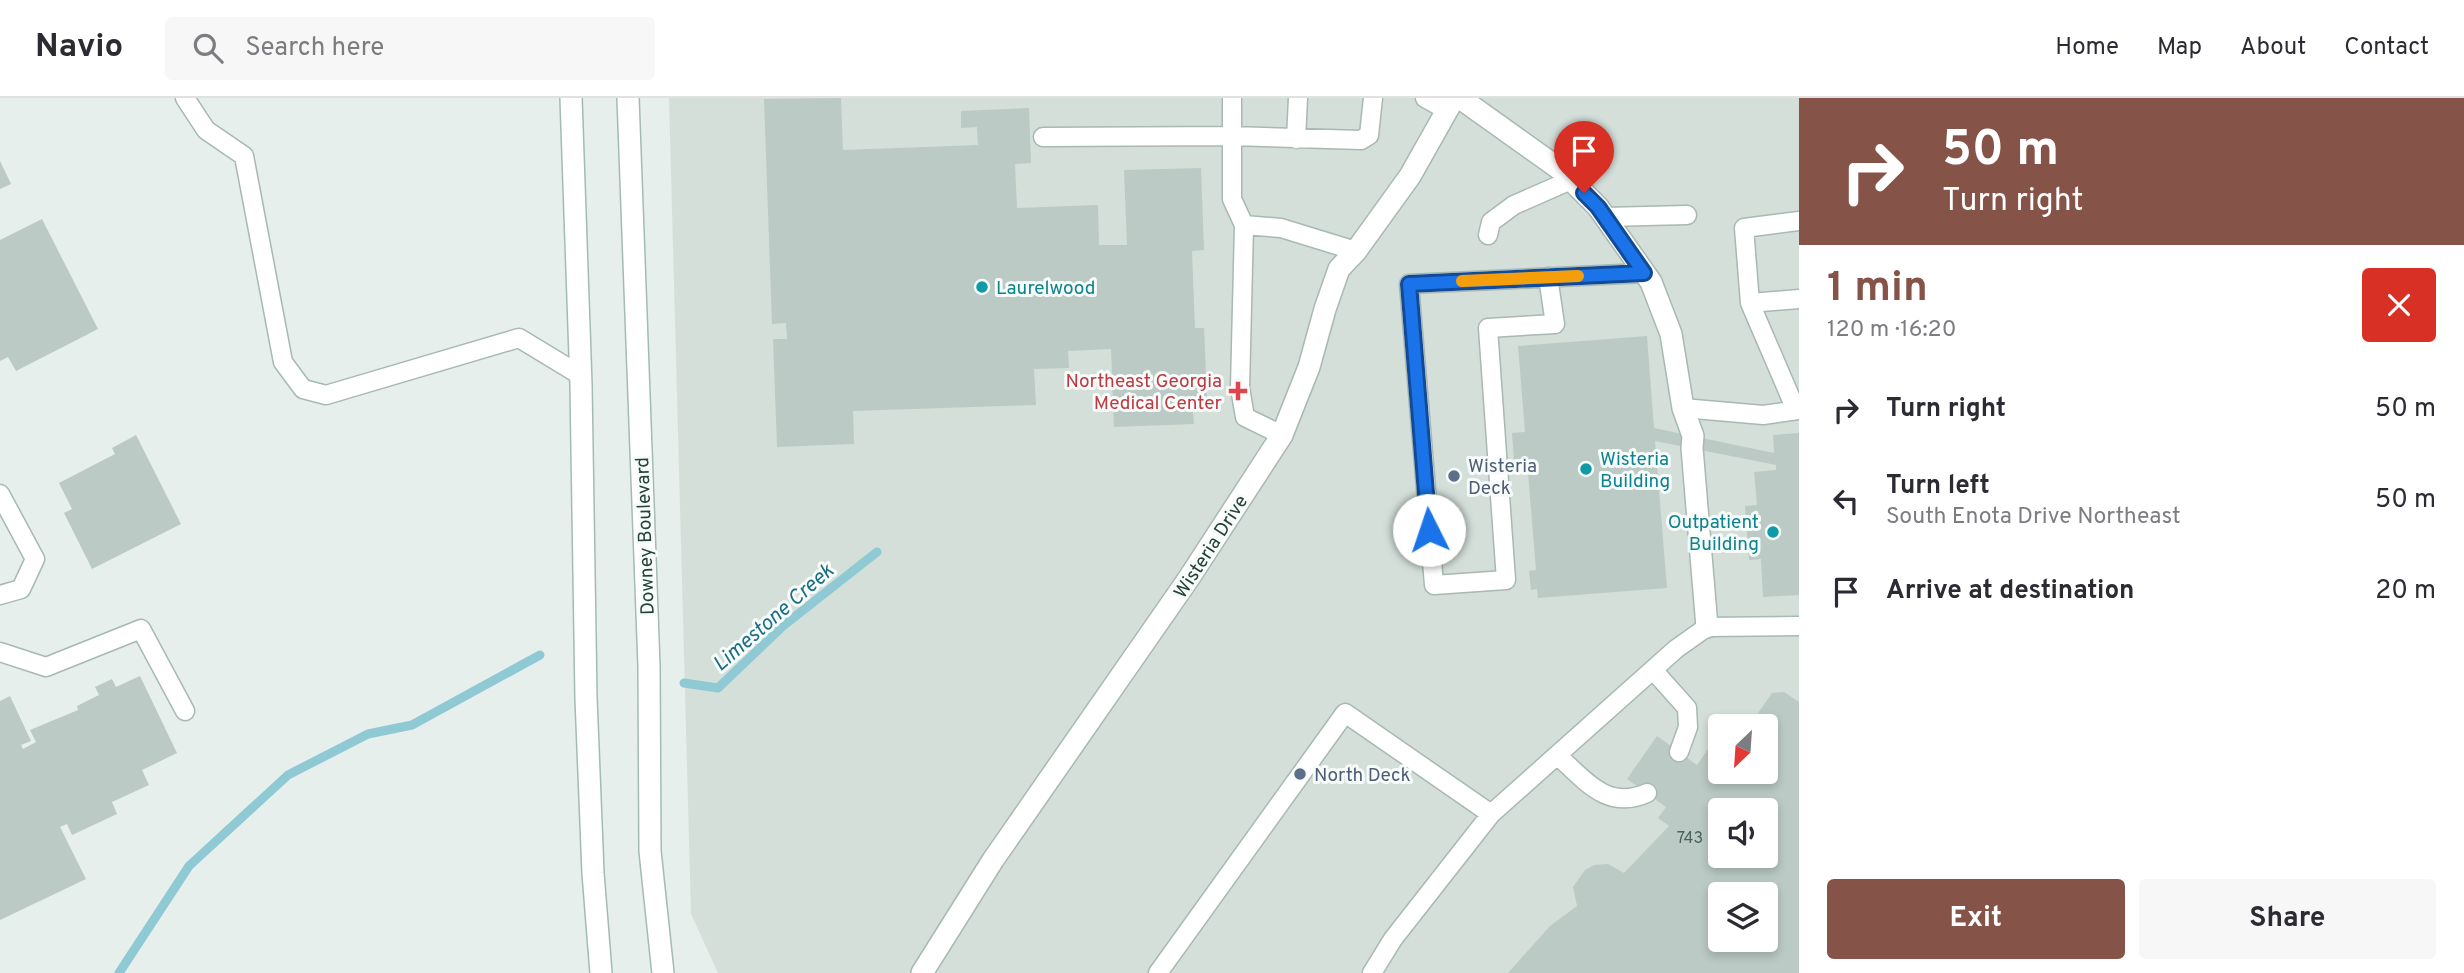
<!DOCTYPE html>
<meta charset="utf-8">
<style>
body{margin:0;font-family:Overpass,sans-serif;background:#f7f7f7;color:#2b2b33;height:100vh;display:flex;flex-direction:column;font-size:26px;white-space:nowrap}
*{box-sizing:border-box;margin:0}
p{font-size:23px;color:#7c7c81}
.icon{flex:none;width:38px;height:38px;fill:none;stroke:currentColor;stroke-width:2;stroke-linecap:round;stroke-linejoin:round}
.map{position:relative;flex:1;overflow:hidden}
.side{display:flex;flex-direction:column;background:#fff;width:665px}
.side>*{flex:none}
.top-card{background:#855347;color:#fff;overflow:hidden}
.needle{width:46px;rotate:205deg}
.tools{position:absolute;left:1708px;top:616px;display:grid;gap:14px}
.tools a{display:grid;place-items:center;width:70px;height:70px;border-radius:7px;background:#fff;box-shadow:0 4px 10px #0003;font-size:35px}
.pin{position:absolute;display:grid;place-items:center;width:60px;height:60px;color:#fff;margin:-72px -30px;border-radius:50% 50% 50% 0;rotate:-45deg;box-shadow:0 0 7px #0007}
.pin .icon{rotate:45deg}
.me{position:absolute;width:77px;margin:-38px;rotate:356deg;stroke-linejoin:round;filter:drop-shadow(0 0 5px #0008)}
.turn{display:flex;align-items:center;gap:24px;height:147px;padding:0 28px;font-size:32px}
.turn .icon{width:91px;height:91px;stroke-width:2.5}
.turn b{display:block;font-size:49px;line-height:60px}
.round{display:grid;place-items:center;flex:none;width:74px;height:74px;border-radius:7px;background:#f7f7f7}
.summary{display:flex;align-items:center;justify-content:space-between;height:119px;padding:0 28px}
h1{font-size:42px;font-weight:700;line-height:52px;color:#855347}
.primary-button{display:flex;gap:14px;margin-top:auto;padding:14px 28px}
.primary-button a{flex:1;height:80px;border-radius:7px;background:#855347;color:#fff;font-size:28px;font-weight:700;line-height:80px;text-align:center}
.primary-button a+a{background:#f7f7f7;color:#2b2b33}
ul{padding:0;list-style:none}
li{display:flex;align-items:center;gap:21px;height:91px;padding:0 28px}
li div{flex:1}
li b{display:block;font-size:26px}
li em{font-style:normal}
header{display:flex;align-items:center;gap:42px;box-sizing:border-box;height:98px;padding:0 35px;background:#fff;border-bottom:2px solid #e1e1e2}
header strong{font-size:33px}
nav{display:flex;gap:38px;margin-inline-start:auto;font-size:24px}
.search{width:490px;height:63px;background:#f7f7f7;display:flex;align-items:center;gap:18px;box-sizing:border-box;padding:0 24px;border-radius:7px;color:#7c7c81;font-size:26px}
main{display:flex;flex:1;min-height:0}
.map>svg:first-child{display:block}
</style>
<header>
<strong>Navio</strong>
<div class="search"><svg class="icon" aria-label="search" viewBox="0 0 24 24"><circle cx="10" cy="10" r="6"/><path d="M15 15l6 6"/></svg>Search here</div>
<nav><a>Home</a><a>Map</a><a>About</a><a>Contact</a></nav>
</header>
<main>
<div class="map">
<svg width="1799" height="875" viewBox="0 0 1799 875">
<rect width="100%" height="100%" fill="#e6efeb"/>
<!-- built -->
<path fill="#d4dfda" fill-rule="evenodd" d="M669,0H1799V875H718L691,816ZM1720,628H1766V674H1720ZM1720,712H1766V758H1720ZM1720,796H1766V842H1720Z"/>
<g fill="none" stroke-linecap="round" stroke-linejoin="round">
<!-- stream -->
<path stroke="#8ec9d4" stroke-width="9" d="M684,585L718,590L783,528L877,454
M119,875L189,768L288,677L368,636L412,627L540,557"/>
</g>
<!-- building -->
<path fill="#bbcac4" fill-rule="evenodd" d="M841,0L843,52L978,47L977,29L961,30V13L1029,10L1031,65L1015,66L1017,110L1098,107L1099,147H1127L1124,72L1201,70L1204,152L1192,153L1195,230H1204L1207,303H1192L1194,326L1114,329L1111,251L1068,253L1069,270L1034,271L1036,307L853,313L854,346L777,349L773,241H787L786,225L772,226L764,1Z
M0,63L11,86L0,91Z
M42,121L98,231L16,273L8,259L0,263V142Z
M1647,238L1654,330L1774,355L1773,337L1799,335V497L1763,499L1761,461L1749,462L1745,408L1757,407L1754,374L1776,372V367L1655,343L1667,490L1538,500L1537,491L1531,492L1529,473L1536,472L1528,375L1515,376L1512,335L1525,334L1518,248Z
M136,337L181,426L92,471L64,415L72,411L59,385L115,356L112,350Z
M140,578L177,655L142,672L149,687L112,704L117,716L72,737L67,726L60,729L86,781L0,822V603L10,598L31,643L21,647L23,651L36,644L30,632L78,612L77,608L99,597L95,589L112,581L116,589Z
M1784,594L1799,604V875H1508L1550,828L1577,808L1573,789L1585,772L1594,767L1608,766L1624,775L1669,728L1658,720L1666,709L1627,681L1657,638L1697,667L1716,640L1720,639V674H1766V628H1749L1772,595ZM1720,712H1766V758H1720ZM1720,796H1766V842H1720Z"/>
<g fill="none" stroke-linecap="round" stroke-linejoin="round">
<!-- service casing -->
<g stroke="#a8b8b2" stroke-width="21">
<path id="service" d="M185,0L206,32L244,58L283,264L303,291L326,297L519,240L580,277
M1232,0V101L1244,127L1281,130L1356,153
M1425,0L1447,12
M1043,39L1232,38L1361,42L1369,37L1373,0
M1296,41L1298,0
M1605,119L1687,117
M1244,127L1240,290L1245,319L1282,337
M1488,137L1491,124L1514,107L1571,82
M1548,179L1555,226L1488,230L1506,482L1434,487L1409,186L1644,175
M1750,205L1744,130L1799,123
M1683,310L1763,317L1799,312
M1796,312L1750,205L1799,201
M0,396L35,461L21,491L0,497
M0,554L46,569L141,531L185,613
M1653,572L1687,610L1688,629L1679,654
M1557,657C1585,682 1607,713 1647,695
M1158,875L1345,615L1491,716
M1372,875L1393,841L1491,716L1676,551L1707,529L1799,528"/>
</g>
<!-- minor casing -->
<g stroke="#a8b8b2" stroke-width="24">
<path id="minor" d="M1460,0L1561,72L1598,109L1651,184L1671,236L1683,310L1693,338L1692,350L1707,529
M922,875L993,762L1189,480L1282,337L1309,269L1325,211L1339,171L1356,153L1410,78L1454,0"/>
</g>
<!-- secondary casing -->
<g stroke="#a4bbb3" stroke-width="24">
<path id="secondary" d="M571,0L581,287L586,600L593,775L601,875
M628,0L649,568L650,753L663,875"/>
</g>
<!-- service -->
<use href="#service" stroke="#fff" stroke-width="18"/>
<!-- minor -->
<use href="#minor" stroke="#fff" stroke-width="21"/>
<!-- secondary -->
<use href="#secondary" stroke="#fff" stroke-width="21"/>
</g>
<g fill="none" stroke-linecap="round" stroke-linejoin="round">
<!-- route casing -->
<g stroke="#114b97" stroke-width="18">
<path id="route" d="M1429,432L1409,186L1644,175L1598,109L1584,95"/>
</g>
<!-- route -->
<use href="#route" stroke="#1a73e8" stroke-width="12"/>
<!-- slow -->
<path stroke="#f59e0b" stroke-width="12" d="M1462,183L1578,178"/>
</g>
<!-- markers -->
<g fill="#0f9aa8" stroke="#f7fbf9" stroke-width="2.5">
<circle cx="982" cy="189" r="7"/>
<circle cx="1586" cy="371" r="7"/>
<circle cx="1773" cy="434" r="7"/>
</g>
<path fill="#e0444e" stroke="#f7fbf9" stroke-width="2.5" d="M1234.5 282.5h7v7h7v7h-7v7h-7v-7h-7v-7h7z"/>
<g fill="#5c6f8a" stroke="#f7fbf9" stroke-width="2.5">
<circle cx="1454" cy="378" r="7"/>
<circle cx="1300" cy="676" r="7"/>
</g>
<g text-anchor="middle" stroke-width="6" stroke-linejoin="round" paint-order="stroke">
<!-- number labels -->
<g font-size="16" fill="#4a645c">
<text x="1690" y="745">743</text>
</g>
<!-- culture labels -->
<g font-size="19" fill="#0d838f" stroke="#f7fbf9" text-anchor="start">
<text x="996" y="196">Laurelwood</text>
<text x="1600" y="367">Wisteria<tspan x="1600" dy="22">Building</tspan></text>
<text x="1759" y="430" text-anchor="end">Outpatient<tspan x="1759" dy="22">Building</tspan></text>
</g>
<!-- health labels -->
<g font-size="19" fill="#be3a42" stroke="#f7fbf9" text-anchor="end">
<text x="1222" y="289">Northeast Georgia<tspan x="1222" dy="22">Medical Center</tspan></text>
</g>
<!-- service labels -->
<g font-size="19" fill="#4e5e75" stroke="#f7fbf9" text-anchor="start">
<text x="1468" y="374">Wisteria<tspan x="1468" dy="22">Deck</tspan></text>
<text x="1314" y="683">North Deck</text>
</g>
<!-- street labels -->
<g font-size="19" fill="#24423a" stroke="#f7fbf9">
<text transform="translate(644 438) rotate(-92)" y="7">Downey Boulevard</text>
<text transform="translate(1210 448) rotate(-57)" y="7">Wisteria Drive</text>
</g>
<!-- water labels -->
<g font-size="21" font-style="italic" fill="#1c6f80" stroke="#f7fbf9">
<text transform="translate(773 519) rotate(-41)" y="7">Limestone Creek</text>
</g>
</g>
</svg>
<div class="tools">
<a><svg class="needle" viewBox="-14 -14 28 28"><path d="M0-13l5 13h-10z" fill="#e53935"/><path d="M0 13l5-13h-10z" fill="#7c7c81"/></svg></a>
<a><svg class="icon" aria-label="sound" viewBox="0 0 24 24"><path d="M4 9h4l5-4v14l-5-4H4zM17 9q2 3 0 6"/></svg></a>
<a><svg class="icon" aria-label="layers" viewBox="0 0 24 24"><path d="M12 4l9 5-9 5-9-5zM3 14l9 5 9-5"/></svg></a>
</div>
<div class="pin" style="left:1584px;top:95px;background:#d93025"><svg class="icon" aria-label="arrive" viewBox="0 0 24 24"><path d="M6 21V4h12l-3 4 3 4H6"/></svg></div>
<svg class="me" style="left:1429px;top:432px" viewBox="-20 -20 40 40"><circle r="19" fill="#fff"/><path d="M0-13L10 11 0 6-10 11z" fill="#1a73e8"/></svg>
</div>
<section class="side">
<div class="top-card">
<div class="turn"><svg class="icon" aria-label="right" viewBox="0 0 24 24"><path d="M7 20v-9h11M14 6l5 5-5 5"/></svg><div><b>50 m</b>Turn right</div></div>
</div>
<div class="summary"><div><h1>1 min</h1><p>120 m · 16:20</p></div><a class="round" style="background:#d93025;color:#fff"><svg class="icon" aria-label="close" viewBox="0 0 24 24"><path d="M6 6l12 12M18 6L6 18"/></svg></a></div>
<ul>
<li><svg class="icon" aria-label="right" viewBox="0 0 24 24"><path d="M7 20v-9h11M14 6l5 5-5 5"/></svg><div><b>Turn right</b></div><em>50 m</em></li>
<li><svg class="icon" aria-label="left" viewBox="0 0 24 24"><path d="M17 20v-9H6M10 6l-5 5 5 5"/></svg><div><b>Turn left</b><p>South Enota Drive Northeast</p></div><em>50 m</em></li>
<li><svg class="icon" aria-label="arrive" viewBox="0 0 24 24"><path d="M6 21V4h12l-3 4 3 4H6"/></svg><div><b>Arrive at destination</b></div><em>20 m</em></li>
</ul>
<div class="primary-button"><a>Exit</a><a>Share</a></div>
</section>
</main>
